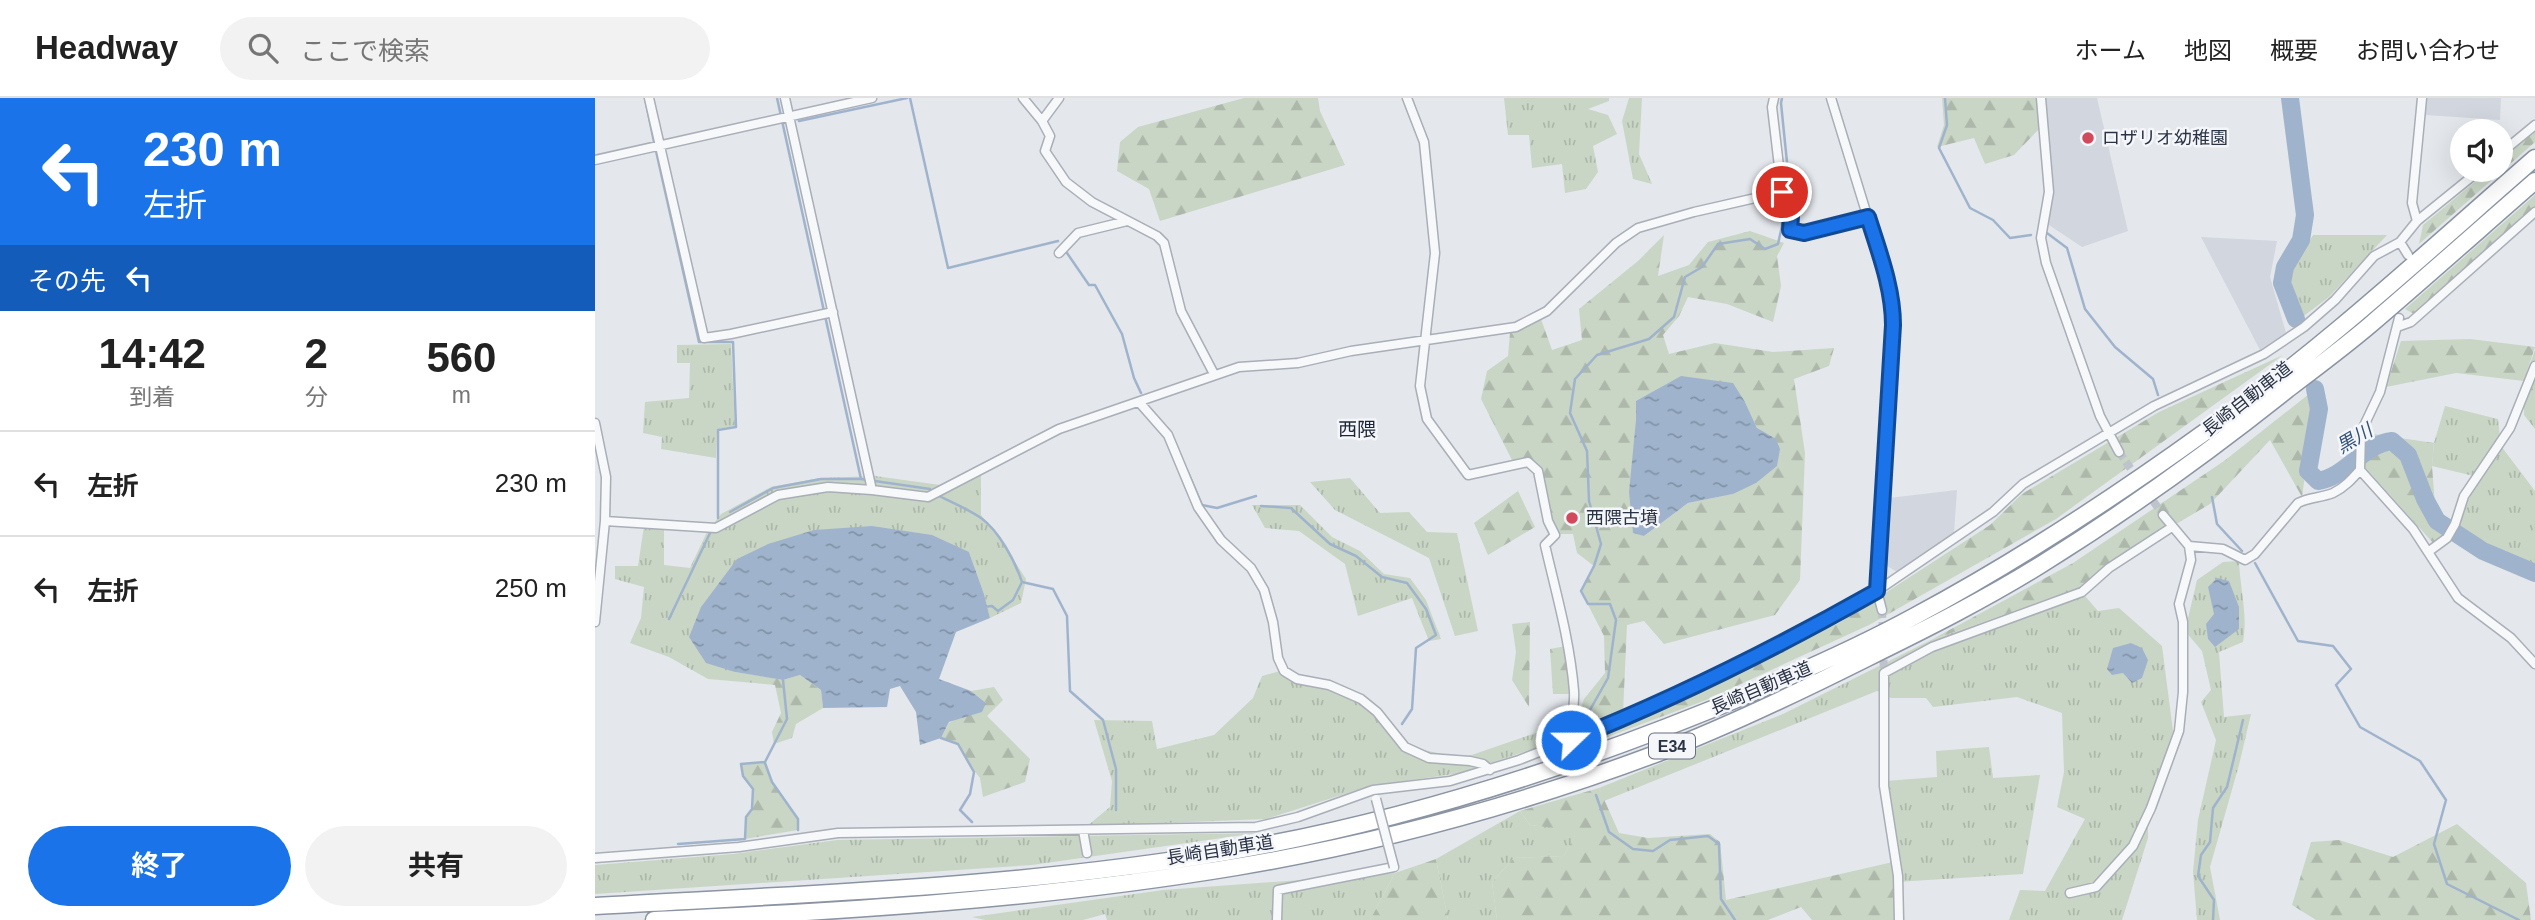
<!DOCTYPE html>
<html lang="ja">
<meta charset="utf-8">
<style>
body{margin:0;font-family:Helvetica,"Noto Sans JP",sans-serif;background:#f2f2f2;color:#222;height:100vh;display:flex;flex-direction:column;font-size:26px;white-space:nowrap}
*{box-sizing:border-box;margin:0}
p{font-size:23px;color:#767676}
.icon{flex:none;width:38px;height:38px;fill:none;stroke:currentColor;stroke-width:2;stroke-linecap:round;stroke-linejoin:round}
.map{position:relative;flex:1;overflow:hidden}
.side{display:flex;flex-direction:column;background:#fff;width:595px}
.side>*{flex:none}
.hud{background:#1a73e8;color:#fff;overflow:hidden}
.fabs{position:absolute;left:1855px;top:21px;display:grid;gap:14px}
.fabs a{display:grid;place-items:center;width:63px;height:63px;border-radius:50%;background:#fff;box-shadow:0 7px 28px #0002;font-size:35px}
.pin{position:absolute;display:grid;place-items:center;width:60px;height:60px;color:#fff;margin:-30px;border:4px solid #fff;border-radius:50%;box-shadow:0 2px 7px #0007}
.me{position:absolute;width:77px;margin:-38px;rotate:68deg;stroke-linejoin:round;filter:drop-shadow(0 0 5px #0008)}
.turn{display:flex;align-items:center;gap:24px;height:147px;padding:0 28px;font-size:32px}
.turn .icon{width:91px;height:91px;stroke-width:2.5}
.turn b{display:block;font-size:49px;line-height:60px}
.then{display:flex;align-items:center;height:66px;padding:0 28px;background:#0003;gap:14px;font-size:26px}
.eta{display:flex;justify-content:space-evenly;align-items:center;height:119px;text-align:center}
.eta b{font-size:42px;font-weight:700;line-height:49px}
.button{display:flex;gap:14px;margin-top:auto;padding:14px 28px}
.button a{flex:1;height:80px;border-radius:42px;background:#1a73e8;color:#fff;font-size:28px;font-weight:700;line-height:80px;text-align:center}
.button a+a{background:#f2f2f2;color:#222}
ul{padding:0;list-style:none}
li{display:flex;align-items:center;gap:21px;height:105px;padding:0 28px;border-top:2px solid #e0e0e0}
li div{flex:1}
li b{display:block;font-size:26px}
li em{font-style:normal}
header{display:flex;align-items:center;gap:42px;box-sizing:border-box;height:98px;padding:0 35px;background:#fff;border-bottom:2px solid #e0e0e0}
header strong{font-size:33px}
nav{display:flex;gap:38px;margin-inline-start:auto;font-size:24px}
.search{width:490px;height:63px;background:#f2f2f2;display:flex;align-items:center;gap:18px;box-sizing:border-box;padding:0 24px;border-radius:38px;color:#767676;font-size:26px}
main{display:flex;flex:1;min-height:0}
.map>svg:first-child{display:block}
</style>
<header>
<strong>Headway</strong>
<div class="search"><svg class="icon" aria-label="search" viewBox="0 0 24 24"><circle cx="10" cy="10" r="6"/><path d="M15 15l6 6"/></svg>ここで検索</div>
<nav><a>ホーム</a><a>地図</a><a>概要</a><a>お問い合わせ</a></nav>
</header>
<main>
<section class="side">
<div class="hud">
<div class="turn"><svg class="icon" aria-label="left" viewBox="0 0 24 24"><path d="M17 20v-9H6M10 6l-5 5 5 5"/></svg><div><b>230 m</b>左折</div></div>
<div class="then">その先<svg class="icon" aria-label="left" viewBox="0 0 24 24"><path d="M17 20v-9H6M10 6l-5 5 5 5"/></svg></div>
</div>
<div class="eta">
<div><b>14:42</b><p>到着</p></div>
<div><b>2</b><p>分</p></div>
<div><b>560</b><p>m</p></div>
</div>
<ul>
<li><svg class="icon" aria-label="left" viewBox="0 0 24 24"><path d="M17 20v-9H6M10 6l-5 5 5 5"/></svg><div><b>左折</b></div><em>230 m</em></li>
<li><svg class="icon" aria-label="left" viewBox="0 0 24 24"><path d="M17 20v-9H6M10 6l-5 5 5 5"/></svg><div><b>左折</b></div><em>250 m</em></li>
</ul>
<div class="button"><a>終了</a><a>共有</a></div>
</section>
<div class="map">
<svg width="1940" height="822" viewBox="0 0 1940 822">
<defs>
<pattern id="grass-tufts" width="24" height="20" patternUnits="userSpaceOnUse" patternTransform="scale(1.75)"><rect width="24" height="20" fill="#c9d6c5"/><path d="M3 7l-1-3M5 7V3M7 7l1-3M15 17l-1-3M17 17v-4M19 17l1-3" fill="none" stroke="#adb8ab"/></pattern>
<pattern id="forest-firs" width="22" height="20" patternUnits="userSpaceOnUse" patternTransform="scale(1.75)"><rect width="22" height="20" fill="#c9d6c5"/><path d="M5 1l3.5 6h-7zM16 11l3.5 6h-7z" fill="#adb8ab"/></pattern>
<pattern id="water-ripples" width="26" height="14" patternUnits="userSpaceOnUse" patternTransform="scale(1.75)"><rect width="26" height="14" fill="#9fb4cc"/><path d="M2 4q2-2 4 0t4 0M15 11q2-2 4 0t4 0" fill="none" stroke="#8293a7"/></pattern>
</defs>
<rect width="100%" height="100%" fill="#e4e7ec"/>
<!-- built -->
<path fill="#d2d6de" d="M1449,0H1502L1533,133L1487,149L1451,125Z
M1831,0H1906L1905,22L1830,17Z
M1606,139L1682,143L1675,179L1691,235L1665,252Z
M1362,392L1359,435L1302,474L1289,466L1294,400Z"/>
<!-- grass -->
<path fill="url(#grass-tufts)" d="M909,0H1014V3L993,11L1013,17L1022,36L998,48L1003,74L991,91L970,95L967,66L937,70L934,37H913Z
M1034,0H1047L1044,56L1057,86L1038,81L1027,23Z
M1718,137H1792L1734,199L1706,220L1694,176Z
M136,246L140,328L122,331L121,360L66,351L67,339L48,335L50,304L94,300L95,265H82V247Z
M1940,252V331L1929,317V283Z
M1850,308L1903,321L1906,348L1940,393V473L1863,428L1883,379L1837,368L1839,345Z
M386,375V417L406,442L431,481L426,505L395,520L389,496L374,454L140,574L160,577V585L113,581L74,559L35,545L46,520L49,489L20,481V468H43L49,428L69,429V467L95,470L112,434L126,416L176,389L225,380L280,378L345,387Z
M755,380L785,415L814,414L832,434L862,435L883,533L860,538L834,460L740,412L715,384Z
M657,407H705L737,439L765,453L789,476L815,480L831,502L846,541L834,543L817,500L763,518L750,466L704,433L670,430Z
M1644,463C1645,491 1653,516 1648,544L1624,554L1629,619L1656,616L1644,667L1615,769L1625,822H1602L1598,774L1603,722L1621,642L1606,604L1616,592L1607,553L1590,533L1602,482L1628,464Z
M1484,491L1503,513L1524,510L1567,548L1578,633L1553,707V740L1527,822H1414L1425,792L1450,793L1490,721L1462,709L1469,674L1467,615L1422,599L1338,609L1331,600H1296L1282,593L1009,703L1004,690L1188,616L1336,542Z
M685,573L735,590L779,614L811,646L833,653L868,660L949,632L972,628L970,640L866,675L775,688L671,721L492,728L515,709L517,683L499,622L557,623L562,651L619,637L658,600L667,578Z
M1394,649L1398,680L1445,677L1428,776L1301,784L1291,683L1342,679L1341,653Z
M925,713L935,727L983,732L969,758L919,760L897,784L902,822H853L841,761Z
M662,735L437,767L0,796V767L138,756L242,742Z
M800,775L775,822H512L510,816L488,822H390L377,819L568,792Z"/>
<!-- forest -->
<path fill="url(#forest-firs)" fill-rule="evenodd" d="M649,0H723L725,13L750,67L565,123L554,91L522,73L525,44L543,29Z
M1347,0H1443L1446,29L1419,57L1390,66L1379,40L1342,49L1349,27Z
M1940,33V44L1824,146L1828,127L1894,72H1906V62Z
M1940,97V110L1819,216L1810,211Z
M1155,133L1189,145L1182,158L1186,188L1178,224L1132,206L1093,199L1084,218L1068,237L1074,256L1120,245L1178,254L1239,250L1234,268L1199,281L1210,355L1205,482L1180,517L1069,546L1049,523L1032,527L1028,615L987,632L981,626L989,601L1010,575L1009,538L986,493L999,468L982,455L978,436H964L956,420L945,372L918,364L886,301L892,273L913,258L915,235L946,221L957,252L987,242L984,211L1043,163L1069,137L1063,178L1094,167L1113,144ZM1041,303L1150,304L1162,330L1138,396L1093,405L1049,438Z
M1875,241L1940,249L1929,283L1861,275L1791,289L1806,243Z
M1688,257L1461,421L1274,527L1111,602L1007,641L1015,632L1244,525L1395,427L1427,396L1564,314Z
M1714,296L1718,317L1707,399L1675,342L1615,406L1515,465L1484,491L1336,542L1478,465L1629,363Z
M1771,335L1839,345L1837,368L1840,408L1853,435L1839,446L1770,369Z
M923,393L940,429L893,457L879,425Z
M935,524L934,609L917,582L921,554L917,526Z
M971,548L977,596H958L955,551Z
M160,577L188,582L205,577L226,592L228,610L201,626L197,640L179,646L177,634L186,615L180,587L160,585Z
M399,589L408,602L392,618L435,661L430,684L388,699L385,680L371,662L363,646L346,640L354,625L391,605L376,593Z
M170,664L177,684L203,721V732L150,741L151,719L157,711L158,691L148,678L146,666Z
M1004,690L1024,735L1053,740L1115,736L1125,744L1131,802L1298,764L1301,784V822H1217L1206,809L1173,822H902L897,784L919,760L969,758L982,733L935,727L925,713Z
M1862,726L1931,785L1936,822H1721L1697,807L1716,744L1744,742L1798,759Z
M841,761L853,822H775L800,775Z"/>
<!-- water -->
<path fill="url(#water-ripples)" d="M1086,278L1138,285L1150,304L1162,330L1181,341L1185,351L1182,368L1161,385L1138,396L1093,405L1049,438L1038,435L1034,394L1041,322V303Z
M277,428L337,437L374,454L389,496L395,520L361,534L344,581L376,593L391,605L387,614L354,624L346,640L325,647L321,614L305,588L295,591L292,609L228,610L226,592L205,577L188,582L140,574L111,565L94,539L106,509L142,461L173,446L219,432Z
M1622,480L1634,483L1644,509V531L1620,549L1613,541L1611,526L1619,516L1613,489Z
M1536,545L1547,550L1553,562L1547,580L1537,585L1528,575L1517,577L1512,571L1518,550Z"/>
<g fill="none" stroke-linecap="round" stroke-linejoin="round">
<!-- stream -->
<path stroke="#9fb4cc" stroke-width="2.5" d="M50,0L59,44
M182,0L266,381L335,391
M315,0L353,170L463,143
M1187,0L1186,5L1195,94
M1350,0L1352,27L1344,50L1375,110L1398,122L1415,140L1436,137
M204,23L312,0
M61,53L104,244H138L141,329L123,332V420
M1452,135L1472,150L1490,211L1520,249L1558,281L1563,297
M472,155L494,187H500L527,236L539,280L546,295
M592,372L607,407L622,410L661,398
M342,397C356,404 373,411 386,420C404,433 420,463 427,484L418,502L403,513L397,508L389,509
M1617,399L1622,426L1647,453
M666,408L696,410L735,446L761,458L787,479L812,485L831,511L841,537L821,550L817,611L807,626
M135,414L178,390L226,381H265
M1660,465L1703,543L1738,548L1756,571L1741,587L1765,629L1825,663L1851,702L1839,746L1852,786L1924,822
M427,484L458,491L472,518L475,593L508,622L521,671V712
M74,521L116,433
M991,619L1013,580L1021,522L1015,506H993L986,493L999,468L1006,446L994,403L992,353L975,315L980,281L1002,257L1054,241L1079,219L1090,179L1107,169L1123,146L1155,141L1170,151L1183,146L1192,105
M346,640L363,646L379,674L375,696L365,712L377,724
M170,665L177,684L203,721V732
M1001,697L1014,734L1038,751L1058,753L1075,742L1113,738L1124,746L1126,801L1140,822
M83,746L150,741L151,719L157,711L158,691L148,678L146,666L170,664L192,621L188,582
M1618,822L1619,802L1603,778L1606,757L1615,744L1618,710L1632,689L1648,622"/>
<!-- river -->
<path stroke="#9fb4cc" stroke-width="18" d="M1695,0L1710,117L1706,142L1690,169L1687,185L1701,221
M1720,291L1724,311L1713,373L1723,383C1751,379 1768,346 1797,343L1813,357L1830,401L1842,423L1888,453L1940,475"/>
<!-- minor-tunnel -->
<path stroke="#bfc3cb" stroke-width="8" stroke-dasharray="8 4" stroke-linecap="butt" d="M1524,354L1568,417
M1287,512L1288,537
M1288,550L1289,575"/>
<!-- minor casing -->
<g stroke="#a9aeb7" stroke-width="11">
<path id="minor" d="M54,0L109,240L136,236L238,214
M190,0L277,392
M428,0L447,23L455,38L450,53L471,84L497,104L562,138L569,145L586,213L619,276
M812,0L829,44L840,155L825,288L832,321L873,377L933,364L943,373L953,423L960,437L950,447C961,495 975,543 979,593C980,609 975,626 976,642
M1179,0L1177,9L1187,94L1197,104L1195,132L1209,135L1273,119
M1236,0L1291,179L1298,209L1282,493L1287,512
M1446,0L1454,94L1446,140L1451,165L1505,318L1524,354
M447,23L464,0
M1906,55L1940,27
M0,62L277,0
M1822,123L1817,105L1827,0
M1805,144L1813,157
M464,155L483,135L532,123
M1804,220L1785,294L1766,334L1765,372L1818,431L1863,500L1916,540L1940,566
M1802,229L1816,224L1940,114
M544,304L573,337L603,409L626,442L656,470L669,492L678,524L683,560L689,573L702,581L734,587L766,601L782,614L810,649L834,660L875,663L888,666L895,672
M0,325L11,379L10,423L0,524
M10,423L121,430L183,397L233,389L277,392L333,399L464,331L644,269L703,265L756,253L921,229L952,213L1021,145L1043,130L1099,114L1187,94
M1594,448L1628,451L1650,462L1660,456L1703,405C1714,399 1726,400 1738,395C1749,390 1757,381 1765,372
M1833,454L1852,440L1860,426L1869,398L1915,330L1940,268
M488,732L492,755
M0,760L144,749L243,735L661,729L703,719L778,692L855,683L924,662L1013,627L1191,545L1282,493L1398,414L1428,386L1559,308L1669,256L1709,229L1740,202L1779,158L1805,144L1822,123L1885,72
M1475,795L1501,789L1538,748L1556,710L1584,633L1588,594V524L1584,506L1596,462L1594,448L1568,417
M682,822L683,792L799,769
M1304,822L1303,778L1289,688V575L1337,549L1487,494L1514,470L1577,429"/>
</g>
<!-- motorway casing -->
<g stroke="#8b94a3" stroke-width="19">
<path id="motorway" d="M0,808C210,796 423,789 631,754C797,726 959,675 1115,612C1184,584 1254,554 1320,518C1421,464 1517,401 1610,334C1727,252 1832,154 1940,60
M59,822C254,813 449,801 641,769C784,745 927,706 1063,655C1134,628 1204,594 1272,560C1331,531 1391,501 1447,466C1532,413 1614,354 1693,291C1721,270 1749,249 1775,227C1831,179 1885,131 1940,83"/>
</g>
<!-- minor -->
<use href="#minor" stroke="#f7f8fa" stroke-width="8"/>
<!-- motorway -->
<use href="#motorway" stroke="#fff" stroke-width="16"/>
<!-- minor-bridge casing -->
<g stroke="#a9aeb7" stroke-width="11" stroke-linecap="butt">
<path id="minor-bridge" d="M781,701L799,769"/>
</g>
<!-- minor-bridge -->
<use href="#minor-bridge" stroke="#f7f8fa" stroke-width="8"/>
</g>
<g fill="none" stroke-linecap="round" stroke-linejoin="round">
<!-- route casing -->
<g stroke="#114b97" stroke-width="18">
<path id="route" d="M976,642C1081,600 1183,549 1282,493L1298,227C1298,190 1284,154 1273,119L1209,135L1195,132L1197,104L1187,94"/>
</g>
<!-- route -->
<use href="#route" stroke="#1a73e8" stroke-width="12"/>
</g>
<!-- markers -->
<g fill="#d1495b" stroke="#f4f6f9" stroke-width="2.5">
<circle cx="1493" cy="40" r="7"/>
<circle cx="977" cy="420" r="7"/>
</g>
<g text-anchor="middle" stroke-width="5" stroke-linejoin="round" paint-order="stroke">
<!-- shield labels -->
<rect fill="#f4f6f9" stroke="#676e7b" stroke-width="2" x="1054" y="635.5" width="46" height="25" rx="5"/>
<g font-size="16" font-weight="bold" fill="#2b3445">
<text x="1077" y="654">E34</text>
</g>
<!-- poi labels -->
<g font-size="18" fill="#2b3445" stroke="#f4f6f9" text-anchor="start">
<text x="1507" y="46">ロザリオ幼稚園</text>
<text x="991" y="426">西隈古墳</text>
</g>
<!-- street labels -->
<g font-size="18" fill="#2b3445" stroke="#f4f6f9">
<text transform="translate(1652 301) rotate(-38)" y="6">長崎自動車道</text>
<text transform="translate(1166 590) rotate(-23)" y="6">長崎自動車道</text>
<text transform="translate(625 752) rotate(-9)" y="6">長崎自動車道</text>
</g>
<!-- neighbourhood labels -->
<g font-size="19" fill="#1d2536" stroke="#f4f6f9">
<text x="762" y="338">西隈</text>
</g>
<!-- water labels -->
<g font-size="19" font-style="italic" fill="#34527a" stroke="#f4f6f9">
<text transform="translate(1759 340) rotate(-31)" y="7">黒川</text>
</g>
</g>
</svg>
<div class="fabs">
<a><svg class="icon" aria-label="sound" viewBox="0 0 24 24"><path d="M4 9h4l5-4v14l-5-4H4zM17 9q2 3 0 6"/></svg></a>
</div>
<div class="pin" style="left:1187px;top:94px;background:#d93025"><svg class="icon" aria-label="arrive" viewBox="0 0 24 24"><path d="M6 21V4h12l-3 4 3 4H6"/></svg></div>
<svg class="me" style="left:976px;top:642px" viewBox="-20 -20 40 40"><circle r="17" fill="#1a73e8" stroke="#fff" stroke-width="3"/><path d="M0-11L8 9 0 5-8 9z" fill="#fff"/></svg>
</div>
</main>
